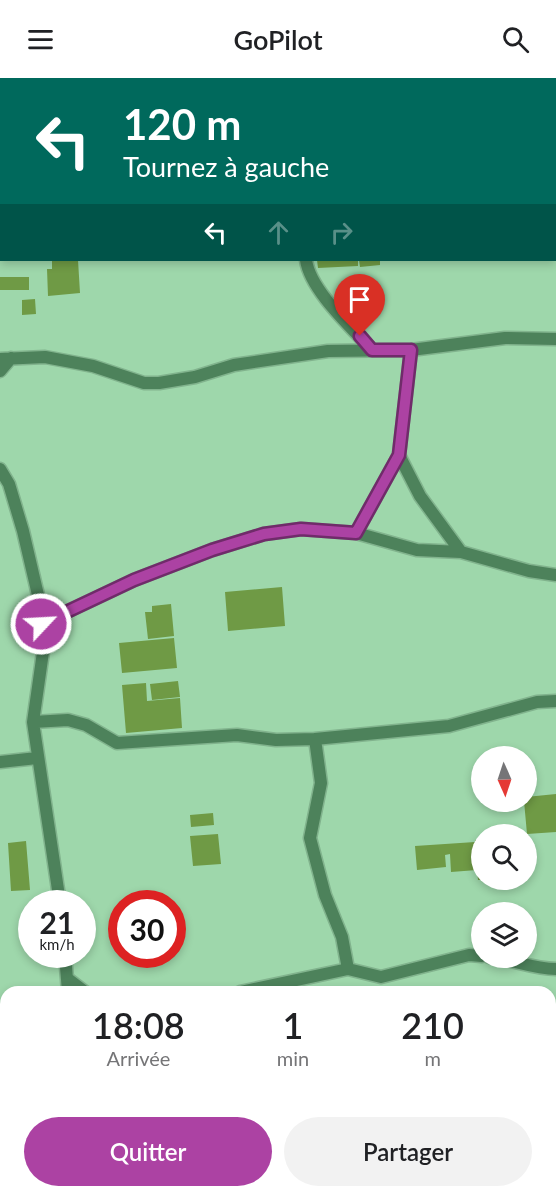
<!DOCTYPE html>
<html lang="fr">
<meta charset="utf-8">
<style>
body{margin:0;font-family:Lato,sans-serif;background:#f2f2f2;color:#202124;height:100vh;display:flex;flex-direction:column;font-size:22px;white-space:nowrap}
*{box-sizing:border-box;margin:0}
p{font-size:20px;color:#757577}
.icon{flex:none;width:33px;height:33px;fill:none;stroke:currentColor;stroke-width:2;stroke-linecap:round;stroke-linejoin:round}
.map{position:relative;flex:1;overflow:hidden}
.sheet{position:absolute;left:0px;top:908px;width:556px;height:212px;display:flex;flex-direction:column;background:#fff;border-radius:18px 18px 0 0;box-shadow:0 3px 9px #0003}
.sheet>*{flex:none}
.banner{position:absolute;left:0px;top:0px;width:556px;height:183px;box-shadow:0 3px 9px #0003;background:#00695c;color:#fff;overflow:hidden}
.needle{width:39px;rotate:177deg}
.controls{position:absolute;left:471px;top:668px;display:grid;gap:12px}
.controls a{display:grid;place-items:center;width:66px;height:66px;border-radius:50%;background:#fff;box-shadow:0 3px 9px #0003;font-size:30px}
.speed{position:absolute;left:18px;top:812px;display:flex;gap:12px;font-size:30px;font-weight:700;text-align:center}
.speed>*{display:grid;place-content:center;width:78px;height:78px;border-radius:50%;background:#fff;box-shadow:0 3px 9px #0003;line-height:1}
.speed small{font-size:15px;font-weight:400}
.speed .limit{border:9px solid #d22;background:#fff;color:#111}
.pin{position:absolute;display:grid;place-items:center;width:51px;height:51px;color:#fff;margin:-62px -26px;border-radius:50% 50% 50% 0;rotate:-45deg;box-shadow:0 0 6px #0007}
.pin .icon{rotate:45deg}
.me{position:absolute;width:66px;margin:-33px;rotate:65deg;stroke-linejoin:round;filter:drop-shadow(0 0 4px #0008)}
.turn{display:flex;align-items:center;gap:21px;height:126px;padding:0 24px;font-size:27px}
.turn .icon{width:78px;height:78px;stroke-width:2.5}
.turn b{display:block;font-size:42px;line-height:51px}
.lanes{display:flex;align-items:center;height:57px;padding:0 24px;background:#0003;justify-content:center;gap:30px;direction:ltr}
.lanes .off{opacity:.35}
.eta{display:flex;justify-content:space-evenly;align-items:center;height:102px;text-align:center}
.eta b{font-size:36px;font-weight:600;line-height:42px}
.cta{display:flex;gap:12px;margin-top:auto;padding:12px 24px}
.cta a{flex:1;height:69px;border-radius:36px;background:#ac42a3;color:#fff;font-size:24px;font-weight:600;line-height:69px;text-align:center}
.cta a+a{background:#f2f2f2;color:#202124}
header{display:flex;justify-content:space-between;align-items:center;height:78px;padding:0 24px;background:#fff;font-size:27px;font-weight:600}
.map>svg:first-child{display:block}
</style>
<header><svg class="icon" aria-label="menu" viewBox="0 0 24 24"><path d="M4 6h16M4 12h16M4 18h16"/></svg>GoPilot<svg class="icon" aria-label="search" viewBox="0 0 24 24"><circle cx="10" cy="10" r="6"/><path d="M15 15l6 6"/></svg></header>
<div class="map">
<svg width="556" height="1118" viewBox="0 0 556 1118">
<rect width="100%" height="100%" fill="#9ed7ab"/>
<!-- building -->
<path fill="#6f9a45" d="M52,182H78L80,215L48,218L47,191H52Z
M317,182H358V188L318,190Z
M359,182H380V187L360,189Z
M0,199H29V212H0Z
M35,221L36,236L22,237V222Z
M282,509L285,548L228,553L225,514Z
M171,526L174,558L148,561L145,534H152V528Z
M174,560L177,590L122,595L119,565Z
M178,603L180,619L152,622L150,606Z
M146,605L147,623L180,620L182,650L126,655L122,607Z
M556,716V754L527,756L524,723H526V719Z
M213,735L214,747L191,749L190,737Z
M218,756L221,786L193,788L190,758Z
M526,757H529L532,797L526,798Z
M482,761V802H478L477,792L451,794L450,776L445,777L446,789L417,792L415,768L475,764V762Z
M26,763L30,812L11,813L8,765Z
M0,958L6,961V998L0,1010Z
M556,988V1013H552L550,989Z"/>
<g fill="none" stroke-linecap="round" stroke-linejoin="round">
<!-- minor casing -->
<g stroke="#81b38d" stroke-width="15">
<path id="minor" d="M75,0V2
M280,0V2
M555,75L556,74
M306,182C310,212 352,250 372,272
M0,281L45,279L93,288L144,305H159L195,299L234,287L328,273L411,272L505,260L556,261
M0,293L11,280
M399,377L420,418L461,474
M0,391L9,406L23,453L38,517L44,567L33,644L60,825
M356,455L399,377L411,272
M41,546L134,502L212,472L264,456L301,451L356,455L417,472L461,474L529,493L556,497
M33,644L68,642L86,647L117,665L237,657L276,662L315,661L449,648L537,624L556,623
M315,661L321,705L310,760L325,817L342,859L348,891
M0,684L37,680
M65,876L68,914
M489,879C512,881 532,891 556,891
M68,901L85,914
M240,914L348,891L381,899L469,877L482,878
M76,1113L79,1118
M290,1118C323,1113 355,1112 387,1118"/>
</g>
<!-- minor -->
<use href="#minor" stroke="#4d825b" stroke-width="12"/>
</g>
<g fill="none" stroke-linecap="round" stroke-linejoin="round">
<!-- route casing -->
<g stroke="#702b6a" stroke-width="15">
<path id="route" d="M41,546L134,502L212,472L264,456L301,451L356,455L399,377L411,272H372L360,258"/>
</g>
<!-- route -->
<use href="#route" stroke="#ac42a3" stroke-width="10"/>
</g>
</svg>
<div class="controls">
<a><svg class="needle" viewBox="-14 -14 28 28"><path d="M0-13l5 13h-10z" fill="#e53935"/><path d="M0 13l5-13h-10z" fill="#757577"/></svg></a>
<a><svg class="icon" aria-label="search" viewBox="0 0 24 24"><circle cx="10" cy="10" r="6"/><path d="M15 15l6 6"/></svg></a>
<a><svg class="icon" aria-label="layers" viewBox="0 0 24 24"><path d="M12 4l9 5-9 5-9-5zM3 14l9 5 9-5"/></svg></a>
</div>
<div class="speed"><div>21<small>km/h</small></div><div class="limit">30</div></div>
<div class="pin" style="left:360px;top:258px;background:#d93025"><svg class="icon" aria-label="arrive" viewBox="0 0 24 24"><path d="M6 21V4h12l-3 4 3 4H6"/></svg></div>
<svg class="me" style="left:41px;top:546px" viewBox="-20 -20 40 40"><circle r="17" fill="#ac42a3" stroke="#fff" stroke-width="3"/><path d="M0-11L8 9 0 5-8 9z" fill="#fff"/></svg>
<div class="banner">
<div class="turn"><svg class="icon" aria-label="left" viewBox="0 0 24 24"><path d="M17 20v-9H6M10 6l-5 5 5 5"/></svg><div><b>120 m</b>Tournez à gauche</div></div>
<div class="lanes"><svg class="icon" aria-label="left" viewBox="0 0 24 24"><path d="M17 20v-9H6M10 6l-5 5 5 5"/></svg><svg class="icon off" aria-label="ahead" viewBox="0 0 24 24"><path d="M12 20V5M6 11l6-6 6 6"/></svg><svg class="icon off" aria-label="right" viewBox="0 0 24 24"><path d="M7 20v-9h11M14 6l5 5-5 5"/></svg></div>
</div>
<section class="sheet">
<div class="eta">
<div><b>18:08</b><p>Arrivée</p></div>
<div><b>1</b><p>min</p></div>
<div><b>210</b><p>m</p></div>
</div>
<div class="cta"><a>Quitter</a><a>Partager</a></div>
</section>
</div>
